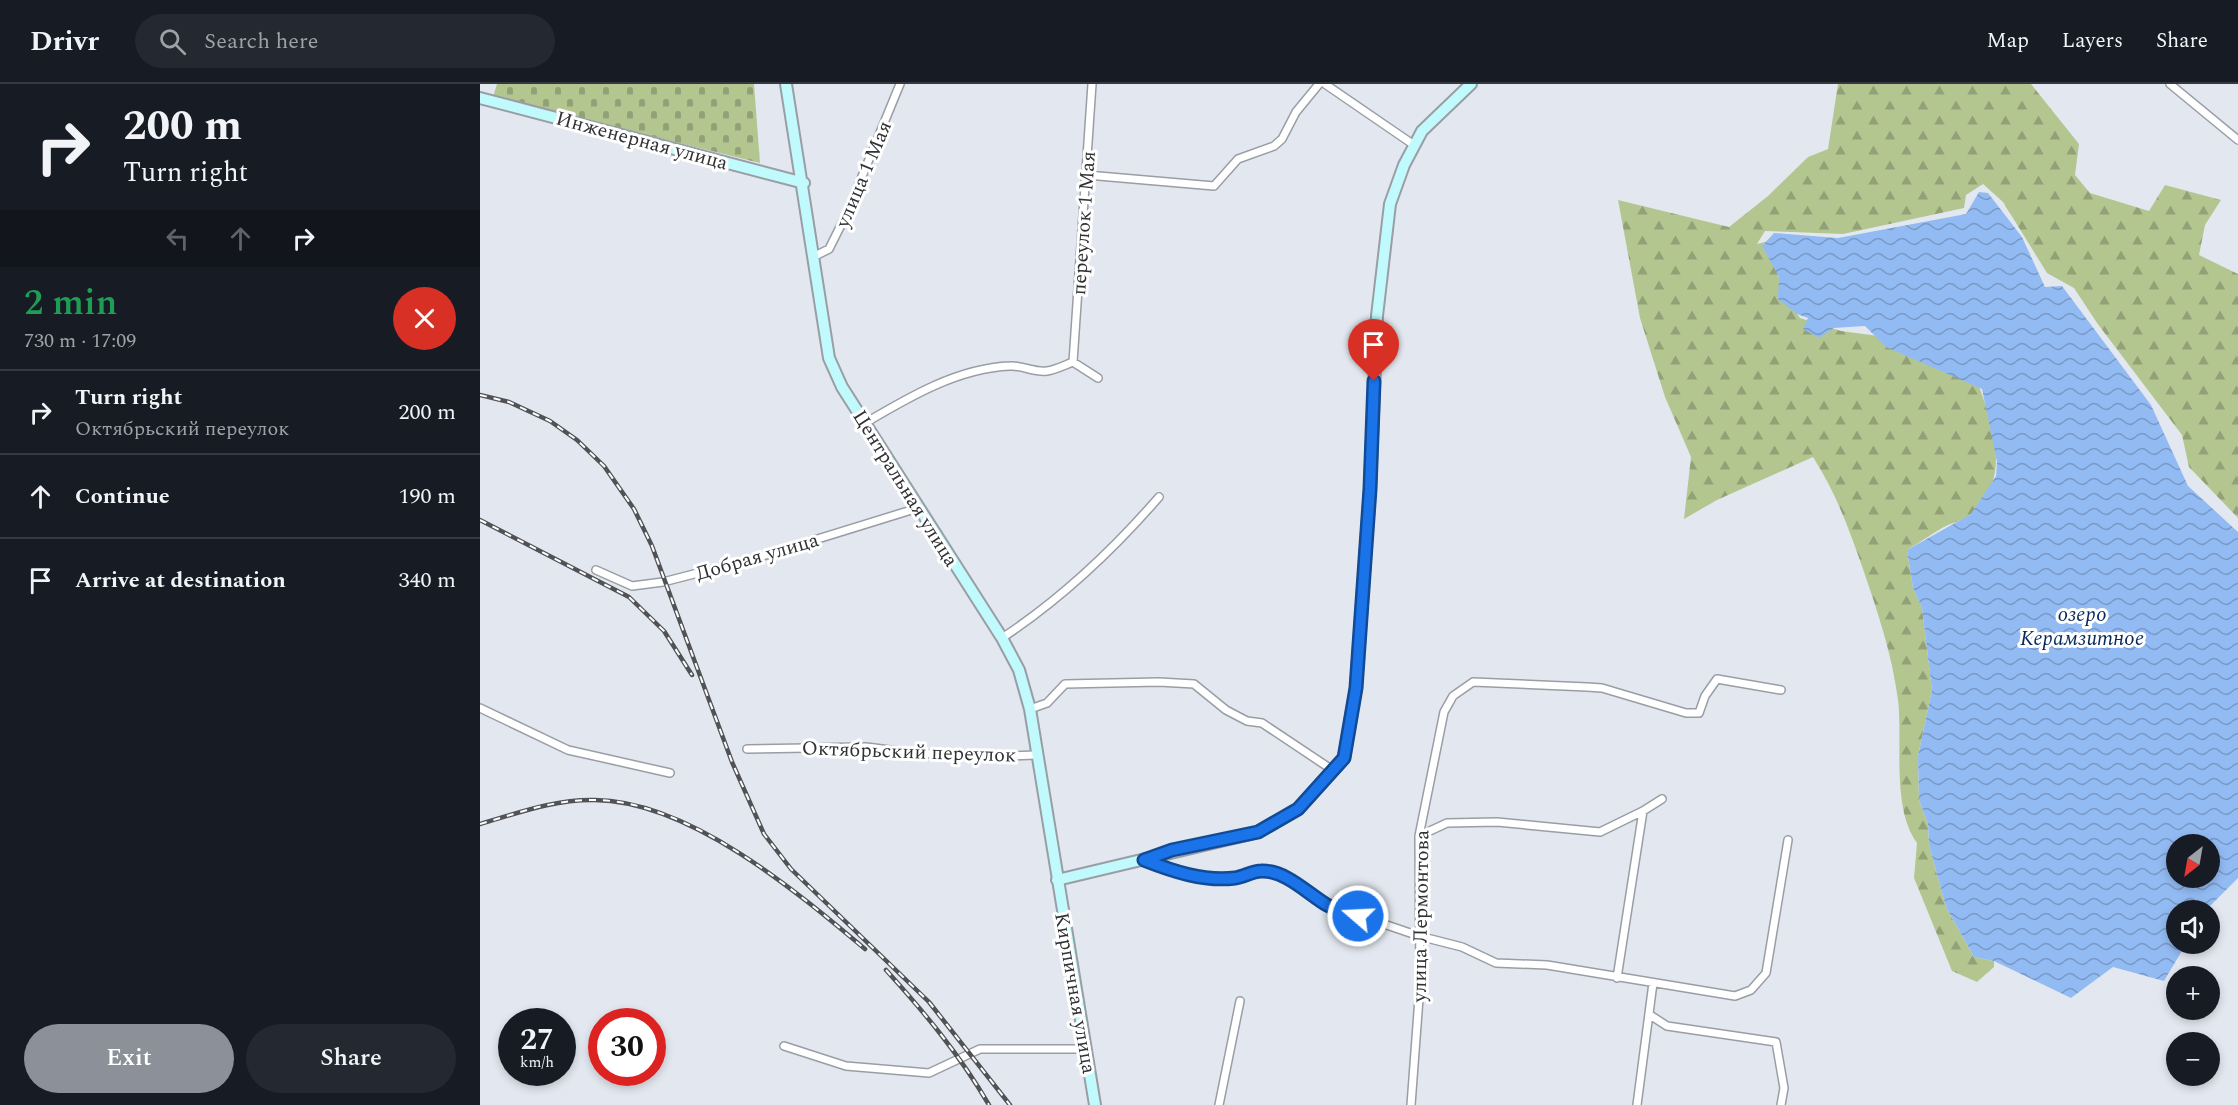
<!DOCTYPE html>
<meta charset="utf-8">
<style>
body{margin:0;font-family:Spectral,serif;background:#242831;color:#f1f3f6;height:100vh;display:flex;flex-direction:column;font-size:22px;white-space:nowrap}
*{box-sizing:border-box;margin:0}
p{font-size:20px;color:#9ea1a6}
.icon{flex:none;width:33px;height:33px;fill:none;stroke:currentColor;stroke-width:2;stroke-linecap:round;stroke-linejoin:round}
.map{position:relative;flex:1;overflow:hidden}
.sheet{display:flex;flex-direction:column;background:#171b24;width:480px}
.sheet>*{flex:none}
.guide{background:#171b24;color:#f1f3f6;overflow:hidden}
.needle{width:39px;rotate:211deg}
.tools{position:absolute;left:1686px;top:750px;display:grid;gap:12px}
.tools a{display:grid;place-items:center;width:54px;height:54px;border-radius:50%;background:#171b24;box-shadow:0 3px 9px #0003;font-size:30px}
.speed{position:absolute;left:18px;top:924px;display:flex;gap:12px;font-size:30px;font-weight:700;text-align:center}
.speed>*{display:grid;place-content:center;width:78px;height:78px;border-radius:50%;background:#171b24;box-shadow:0 3px 9px #0003;line-height:1}
.speed small{font-size:15px;font-weight:400}
.speed .limit{border:9px solid #d22;background:#fff;color:#111}
.pin{position:absolute;display:grid;place-items:center;width:51px;height:51px;color:#fff;margin:-62px -26px;border-radius:50% 50% 50% 0;rotate:-45deg;box-shadow:0 0 6px #0007}
.pin .icon{rotate:45deg}
.me{position:absolute;width:66px;margin:-33px;rotate:289deg;stroke-linejoin:round;filter:drop-shadow(0 0 4px #0008)}
.turn{display:flex;align-items:center;gap:21px;height:126px;padding:0 24px;font-size:27px}
.turn .icon{width:78px;height:78px;stroke-width:2.5}
.turn b{display:block;font-size:42px;line-height:51px}
.lanes{display:flex;align-items:center;height:57px;padding:0 24px;background:#0003;justify-content:center;gap:30px;direction:ltr}
.lanes .off{opacity:.35}
.round{display:grid;place-items:center;flex:none;width:63px;height:63px;border-radius:32px;background:#242831}
.headline{display:flex;align-items:center;justify-content:space-between;height:102px;padding:0 24px}
h1{font-size:36px;font-weight:600;line-height:45px;color:#1e9e55}
.button{display:flex;gap:12px;margin-top:auto;padding:12px 24px}
.button a{flex:1;height:69px;border-radius:36px;background:#8c9099;color:#fff;font-size:24px;font-weight:600;line-height:69px;text-align:center}
.button a+a{background:#242831;color:#f1f3f6}
ul{padding:0;list-style:none}
li{display:flex;align-items:center;gap:18px;height:84px;padding:0 24px;border-top:2px solid #363941}
li div{flex:1}
li b{display:block;font-size:22px}
li em{font-style:normal}
header{display:flex;align-items:center;gap:36px;box-sizing:border-box;height:84px;padding:0 30px;background:#171b24;border-bottom:2px solid #363941}
header strong{font-size:28px}
nav{display:flex;gap:33px;margin-inline-start:auto;font-size:21px}
.search{width:420px;height:54px;background:#242831;display:flex;align-items:center;gap:15px;box-sizing:border-box;padding:0 21px;border-radius:33px;color:#9ea1a6;font-size:22px}
main{display:flex;flex:1;min-height:0}
.map>svg:first-child{display:block}
</style>
<header>
<strong>Drivr</strong>
<div class="search"><svg class="icon" aria-label="search" viewBox="0 0 24 24"><circle cx="10" cy="10" r="6"/><path d="M15 15l6 6"/></svg>Search here</div>
<nav><a>Map</a><a>Layers</a><a>Share</a></nav>
</header>
<main>
<section class="sheet">
<div class="guide">
<div class="turn"><svg class="icon" aria-label="right" viewBox="0 0 24 24"><path d="M7 20v-9h11M14 6l5 5-5 5"/></svg><div><b>200 m</b>Turn right</div></div>
<div class="lanes"><svg class="icon off" aria-label="left" viewBox="0 0 24 24"><path d="M17 20v-9H6M10 6l-5 5 5 5"/></svg><svg class="icon off" aria-label="ahead" viewBox="0 0 24 24"><path d="M12 20V5M6 11l6-6 6 6"/></svg><svg class="icon" aria-label="right" viewBox="0 0 24 24"><path d="M7 20v-9h11M14 6l5 5-5 5"/></svg></div>
</div>
<div class="headline"><div><h1>2 min</h1><p>730 m · 17:09</p></div><a class="round" style="background:#d93025;color:#fff"><svg class="icon" aria-label="close" viewBox="0 0 24 24"><path d="M6 6l12 12M18 6L6 18"/></svg></a></div>
<ul>
<li><svg class="icon" aria-label="right" viewBox="0 0 24 24"><path d="M7 20v-9h11M14 6l5 5-5 5"/></svg><div><b>Turn right</b><p>Октябрьский переулок</p></div><em>200 m</em></li>
<li><svg class="icon" aria-label="ahead" viewBox="0 0 24 24"><path d="M12 20V5M6 11l6-6 6 6"/></svg><div><b>Continue</b></div><em>190 m</em></li>
<li><svg class="icon" aria-label="arrive" viewBox="0 0 24 24"><path d="M6 21V4h12l-3 4 3 4H6"/></svg><div><b>Arrive at destination</b></div><em>340 m</em></li>
</ul>
<div class="button"><a>Exit</a><a>Share</a></div>
</section>
<div class="map">
<svg width="1758" height="1021" viewBox="0 0 1758 1021">
<defs>
<pattern id="forest-firs" width="22" height="20" patternUnits="userSpaceOnUse" patternTransform="scale(1.5)"><rect width="22" height="20" fill="#b4c690"/><path d="M5 1l3.5 6h-7zM16 11l3.5 6h-7z" fill="#93a176"/></pattern>
<pattern id="cemetery-stones" width="16" height="16" patternUnits="userSpaceOnUse" patternTransform="scale(1.5)"><rect width="16" height="16" fill="#b4c690"/><path d="M2 7V4a2 2 0 0 1 4 0v3zM10 15v-3a2 2 0 0 1 4 0v3z" fill="#93a176"/></pattern>
<pattern id="water-waves" width="16" height="10" patternUnits="userSpaceOnUse" patternTransform="scale(1.5)"><rect width="16" height="10" fill="#93bbf3"/><path d="M0 5q4-4 8 0t8 0" fill="none" stroke="#7899c6"/></pattern>
</defs>
<rect width="100%" height="100%" fill="#e3e8f0"/>
<!-- forest -->
<path fill="url(#forest-firs)" d="M1358,0H1551L1599,60L1595,91L1610,109L1669,127L1685,101L1741,116L1725,141L1719,171L1758,190V434L1709,383L1702,351L1617,239L1594,204L1567,189L1523,118L1503,100L1486,111L1484,124L1363,150L1285,147L1277,160L1293,156C1294,189 1302,207 1320,234L1361,247L1421,255L1497,297C1513,340 1533,394 1491,430C1484,436 1471,439 1462,444C1450,451 1439,459 1427,466L1433,504L1442,524L1452,606L1438,672L1439,716L1448,740L1449,761L1466,823L1494,873L1514,877V883L1497,898L1472,887L1434,794L1437,759C1411,723 1423,658 1418,616C1412,570 1398,529 1383,485C1369,445 1356,409 1333,373L1237,416L1204,435L1211,373L1185,313L1160,234L1138,116L1249,143L1288,112L1328,73L1348,65Z"/>
<!-- cemetery -->
<path fill="url(#cemetery-stones)" d="M17,0H274L280,79L13,13Z"/>
<!-- water -->
<path fill="url(#water-waves)" fill-rule="evenodd" d="M1499,108L1508,109L1542,153L1565,203L1582,202L1671,321L1708,402L1758,448V794L1726,826H1696V860H1706L1684,897L1633,883L1591,914L1514,877L1494,873L1466,823L1449,761L1448,740L1439,716L1438,672L1452,606L1442,524L1433,504L1427,466L1491,430L1516,392L1517,378L1502,305L1406,263L1385,242L1354,244L1339,254L1323,245L1328,234L1317,230L1298,215L1299,193L1282,162L1294,149L1358,154L1486,130ZM1696,760H1730V794H1696Z"/>
<g fill="none" stroke-linecap="round" stroke-linejoin="round">
<!-- street casing -->
<g stroke="#999ea5" stroke-width="10">
<path id="street" d="M845,0L934,61
M1690,0L1758,56
M607,91L734,102L758,75L794,62L802,55L816,28L839,0
M335,172L349,165L367,129L420,0
M593,278L612,0
M385,339C429,313 478,284 530,282C542,281 555,289 567,287C575,286 585,281 593,278L618,294
M116,486L152,502L183,498L276,474L438,424
M522,554C581,515 633,466 679,413
M0,624L88,666L190,689
M550,625L567,619L585,600L679,598L714,600L746,626L767,637L782,639L854,687
M267,665L386,663L434,669L510,673L555,671
M939,752L967,739L1017,738L1120,748L1163,727
M664,776L687,786L730,794H754L781,787L791,789L801,792L848,821L939,852L982,863L1016,879L1067,881L1255,912L1271,906L1286,889L1308,756
M1137,894L1163,727L1182,715
M1170,931L1187,942L1296,958L1304,1004L1301,1021
M304,962L366,982L449,989L500,965H606
M739,1021L760,917
M931,1021L940,901L939,752L964,628L973,612L993,598L1107,603L1122,604L1206,629H1219L1225,612L1237,595L1301,606
M1157,1021L1173,899"/>
</g>
<!-- secondary casing -->
<g stroke="#999ea5" stroke-width="14">
<path id="secondary" d="M306,0L349,274L362,303L522,554L539,586L550,625L615,1021
M0,14L324,99
M577,796L779,748L818,725L864,674L876,604L890,405L897,232L910,120L924,81L942,47L991,0"/>
</g>
<!-- street -->
<use href="#street" stroke="#fff" stroke-width="7"/>
<!-- secondary -->
<use href="#secondary" stroke="#c0fafc" stroke-width="10"/>
<!-- rail casing -->
<g stroke="#505256" stroke-width="4.5">
<path id="rail" d="M0,311L29,318L70,337L97,356L124,382L154,425L172,462L252,678L284,750L311,785L449,918L530,1021
M0,436L149,513L184,547L212,591
M0,740C38,729 75,715 115,716C209,717 316,807 385,865
M406,886C444,928 480,971 509,1021"/>
</g>
<!-- rail -->
<use href="#rail" stroke="#fff" stroke-width="2" stroke-dasharray="7" stroke-linecap="butt"/>
</g>
<g fill="none" stroke-linecap="round" stroke-linejoin="round">
<!-- route casing -->
<g stroke="#114b97" stroke-width="15">
<path id="route" d="M878,832C868,828 856,826 847,821C828,810 806,786 781,787C773,787 763,793 755,794C724,798 692,787 664,776L692,766L778,748L818,725L864,674L876,604L890,405L894,297"/>
</g>
<!-- route -->
<use href="#route" stroke="#1a73e8" stroke-width="10"/>
</g>
<g text-anchor="middle" stroke-width="6" stroke-linejoin="round" paint-order="stroke">
<!-- street labels -->
<g font-size="20" fill="#2f3134" stroke="#fff">
<text transform="translate(162 56) rotate(15)" y="7">Инженерная улица</text>
<text transform="translate(383 90) rotate(-67)" y="7">улица 1 Мая</text>
<text transform="translate(603 139) rotate(-86)" y="7">переулок 1 Мая</text>
<text transform="translate(426 404) rotate(58)" y="7">Центральная улица</text>
<text transform="translate(277 472) rotate(-16)" y="7">Добрая улица</text>
<text transform="translate(429 667) rotate(2)" y="7">Октябрьский переулок</text>
<text transform="translate(940 832) rotate(-89)" y="7">улица Лермонтова</text>
<text transform="translate(596 909) rotate(80)" y="7">Кирпичная улица</text>
</g>
<!-- water labels -->
<g font-size="21" font-style="italic" fill="#04295a" stroke="#fff">
<text x="1602" y="537">озеро<tspan x="1602" dy="24">Керамзитное</tspan></text>
</g>
</g>
</svg>
<div class="tools">
<a><svg class="needle" viewBox="-14 -14 28 28"><path d="M0-13l5 13h-10z" fill="#e53935"/><path d="M0 13l5-13h-10z" fill="#9ea1a6"/></svg></a>
<a><svg class="icon" aria-label="sound" viewBox="0 0 24 24"><path d="M4 9h4l5-4v14l-5-4H4zM17 9q2 3 0 6"/></svg></a>
<a>+</a>
<a>−</a>
</div>
<div class="speed"><div>27<small>km/h</small></div><div class="limit">30</div></div>
<div class="pin" style="left:894px;top:297px;background:#d93025"><svg class="icon" aria-label="arrive" viewBox="0 0 24 24"><path d="M6 21V4h12l-3 4 3 4H6"/></svg></div>
<svg class="me" style="left:878px;top:832px" viewBox="-20 -20 40 40"><circle r="17" fill="#1a73e8" stroke="#fff" stroke-width="3"/><path d="M0-11L8 9 0 5-8 9z" fill="#fff"/></svg>
</div>
</main>
